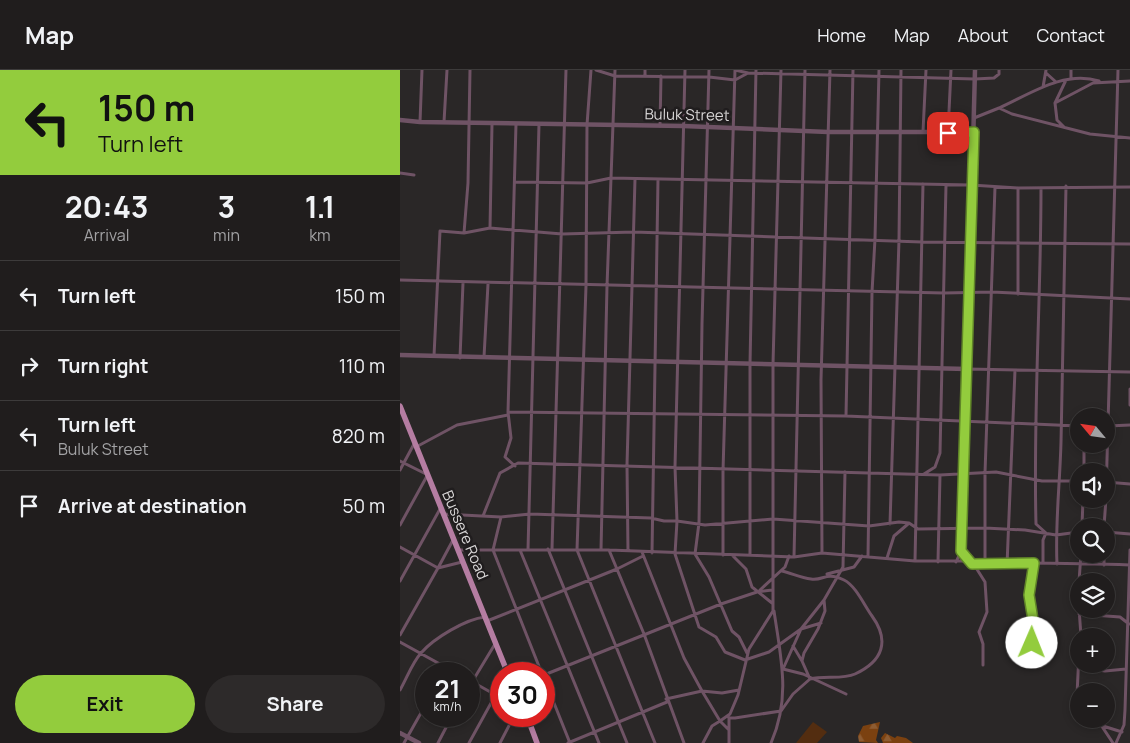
<!DOCTYPE html>
<meta charset="utf-8">
<style>
body{margin:0;font-family:Manrope,sans-serif;background:#2d2a2a;color:#f1f3f6;height:100vh;display:flex;flex-direction:column;font-size:19px;white-space:nowrap}
*{box-sizing:border-box;margin:0}
p{font-size:16px;color:#a2a2a4}
.icon{flex:none;width:28px;height:28px;fill:none;stroke:currentColor;stroke-width:2;stroke-linecap:round;stroke-linejoin:round}
.map{position:relative;flex:1;overflow:hidden}
.side{display:flex;flex-direction:column;background:#201d1d;width:400px}
.side>*{flex:none}
.top-card{background:#93cc3d;color:#111;overflow:hidden}
.needle{width:32px;rotate:299deg}
.fabs{position:absolute;left:670px;top:338px;display:grid;gap:10px}
.fabs a{display:grid;place-items:center;width:45px;height:45px;border-radius:50%;background:#201d1d;box-shadow:0 2px 8px #0003,0 0 0 1px #3d3b3b;font-size:25px}
.speed{position:absolute;left:15px;top:592px;display:flex;gap:10px;font-size:25px;font-weight:700;text-align:center}
.speed>*{display:grid;place-content:center;width:65px;height:65px;border-radius:50%;background:#201d1d;box-shadow:0 2px 8px #0003,0 0 0 1px #3d3b3b;line-height:1}
.speed small{font-size:12px;font-weight:400}
.speed .limit{border:8px solid #d22;background:#fff;color:#111}
.pin{position:absolute;display:grid;place-items:center;width:42px;height:42px;color:#fff;margin:-21px;border-radius:10px;box-shadow:0 2px 8px #0006}
.me{position:absolute;width:55px;margin:-28px;rotate:1deg;stroke-linejoin:round;filter:drop-shadow(0 0 4px #0008)}
.turn{display:flex;align-items:center;gap:18px;height:105px;padding:0 15px;font-size:22px}
.turn .icon{width:65px;height:65px;stroke-width:2.5}
.turn b{display:block;font-size:35px;line-height:42px}
.eta{display:flex;justify-content:space-evenly;align-items:center;height:85px;text-align:center}
.eta b{font-size:30px;font-weight:700;line-height:35px}
.primary-button{display:flex;gap:10px;margin-top:auto;padding:10px 15px}
.primary-button a{flex:1;height:58px;border-radius:30px;background:#93cc3d;color:#111;font-size:20px;font-weight:700;line-height:58px;text-align:center}
.primary-button a+a{background:#2d2a2a;color:#f1f3f6}
ul{padding:0;list-style:none}
li{display:flex;align-items:center;gap:15px;height:70px;padding:0 15px;border-top:1px solid #3d3b3b}
li div{flex:1}
li b{display:block;font-size:19px}
li em{font-style:normal}
header{display:flex;align-items:center;gap:30px;box-sizing:border-box;height:70px;padding:0 25px;background:#201d1d;border-bottom:1px solid #3d3b3b}
header strong{font-size:24px}
nav{display:flex;gap:28px;margin-inline-start:auto;font-size:18px}
main{display:flex;flex:1;min-height:0}
.map>svg:first-child{display:block}
</style>
<header>
<strong>Map</strong>
<nav><a>Home</a><a>Map</a><a>About</a><a>Contact</a></nav>
</header>
<main>
<section class="side">
<div class="top-card">
<div class="turn"><svg class="icon" aria-label="left" viewBox="0 0 24 24"><path d="M17 20v-9H6M10 6l-5 5 5 5"/></svg><div><b>150 m</b>Turn left</div></div>
</div>
<div class="eta">
<div><b>20:43</b><p>Arrival</p></div>
<div><b>3</b><p>min</p></div>
<div><b>1.1</b><p>km</p></div>
</div>
<ul>
<li><svg class="icon" aria-label="left" viewBox="0 0 24 24"><path d="M17 20v-9H6M10 6l-5 5 5 5"/></svg><div><b>Turn left</b></div><em>150 m</em></li>
<li><svg class="icon" aria-label="right" viewBox="0 0 24 24"><path d="M7 20v-9h11M14 6l5 5-5 5"/></svg><div><b>Turn right</b></div><em>110 m</em></li>
<li><svg class="icon" aria-label="left" viewBox="0 0 24 24"><path d="M17 20v-9H6M10 6l-5 5 5 5"/></svg><div><b>Turn left</b><p>Buluk Street</p></div><em>820 m</em></li>
<li><svg class="icon" aria-label="arrive" viewBox="0 0 24 24"><path d="M6 21V4h12l-3 4 3 4H6"/></svg><div><b>Arrive at destination</b></div><em>50 m</em></li>
</ul>
<div class="primary-button"><a>Exit</a><a>Share</a></div>
</section>
<div class="map">
<svg width="730" height="673" viewBox="0 0 730 673">
<defs>
<pattern id="forest-firs" width="22" height="20" patternUnits="userSpaceOnUse" patternTransform="scale(1.25)"><rect width="22" height="20" fill="#7b4110"/><path d="M5 1l3.5 6h-7zM16 11l3.5 6h-7z" fill="#8d5c32"/></pattern>
</defs>
<rect width="100%" height="100%" fill="#2a2727"/>
<!-- green -->
<path fill="#532d10" d="M413,652L427,662L417,673H396Z"/>
<!-- forest -->
<path fill="url(#forest-firs)" d="M480,652L476,670L478,673L459,672L458,666L463,656Z
M485,663L495,668L497,666L506,668L513,673H483L481,668Z"/>
<g fill="none" stroke-linecap="round" stroke-linejoin="round">
<!-- minor -->
<path stroke="#6f5365" stroke-width="3" d="M191,0L187,55L186,216L177,480L255,673
M196,0L215,6L309,7L335,10L348,3L575,9L594,8L599,4V0
M285,0L275,397L277,451L275,484L299,557L316,567L325,582L345,590L369,582L401,559L421,553
M309,0L302,254L299,453L295,484L309,507L332,561L339,567L347,583
M335,0L348,3
M646,3L656,12
M245,6V0
M671,9V0
M643,17L646,0
M655,33L666,10
M599,38C630,24 664,0 699,11
M574,48L599,38L612,44L690,64L730,68
M20,52L22,0
M44,52L47,0
M260,56L261,6
M664,57L657,50L655,33L693,13L730,11
M523,62L526,0
M548,62L551,0
M0,103L14,105
M115,112L187,113L211,108L571,115L618,118L730,117
M618,118V224
M641,118C641,230 633,342 636,454L646,463L643,470V493
M90,158L92,54
M64,163L68,113L70,0
M0,210L544,223L592,222L730,229
M34,286L40,161L64,163L90,158L162,164L234,162L522,172L730,174
M84,287L88,214
M60,288L63,213
M730,319V335
M108,342L446,346L679,356
M446,346L453,0
M708,356L730,355
M16,377L57,355L108,345
M0,391L26,404
M115,396L105,387L111,368L108,342L116,54
M0,400L14,374
M684,401V374
M524,404L535,397L540,383L546,115
M706,412L730,414
M706,425L718,0
M43,444L101,447
M83,446L100,403L118,393L540,405L596,402L642,411H679
M490,454L499,170L501,0
M0,455L27,406
M682,456L683,429
M704,456L706,429
M706,462L730,464
M0,477L38,498L53,470
M148,479L227,673
M152,479L166,0
M58,480H209L394,487L422,483L515,491H568L573,493C625,493 677,493 730,495
M120,480L199,673
M128,480L139,54
M201,480L207,216L215,0
M209,480L244,564L284,673
M228,481L227,395L235,109
M242,482L284,588L302,621L320,651L330,644L338,625L349,579L373,541V294L381,0
M252,483L258,109
M422,483L421,310L430,0
M323,485V401L335,0
M350,485V294L356,0
M333,486L346,499L352,517L372,533
M394,487L405,0
M468,487L472,222L475,169L479,0
M487,488L494,466L508,454
M515,491L523,114
M568,491L561,481V460L567,299L730,302
M538,492L540,405
M556,492L561,481
M573,493L585,512L587,542L579,562L583,574V595
M585,493V403L595,117
M657,494C655,453 660,413 661,372C663,287 664,202 666,116
M607,495L615,300
M704,495V484
M382,501C391,503 401,508 411,509C424,511 425,501 444,510C456,516 464,535 472,546C490,571 483,591 455,604C442,610 424,605 410,609
M427,504L454,497L462,486
M0,511L40,439
M360,520L385,497L389,486
M424,530L401,559L383,599L403,604L446,624
M679,544L720,547L729,554
M87,551L217,499L243,486
M0,565L38,498L62,492
M681,566L678,525L681,484
M0,572L58,604
M393,576L402,591
M679,583L677,625L679,633
M632,584L633,550L629,525L634,493
M678,597L705,601L726,599
M142,604L93,480L101,447L130,444L251,448L264,451H277L305,455L373,449L469,456L499,452L509,453L518,459L585,458L625,460L656,465L679,462
M144,605L321,534L357,522L372,520
M144,608L170,673
M69,610L101,628
M69,617L95,574
M0,620C7,608 12,593 21,583C34,568 66,549 85,547
M266,629L302,621L322,623L339,620
M328,646L329,648H335L381,641L393,624L410,609L402,591L404,583L418,559L425,541L424,530L443,497L445,402
M329,648V673
M697,649L713,673
M703,656L722,662
M4,673L26,634
M38,673L52,646
M69,673L101,615
M100,673L114,646
M168,673L267,632
M303,673L312,656L320,651L329,660
M371,673C391,627 381,589 374,541
M716,673L724,655L725,640L730,480"/>
<!-- tertiary -->
<path stroke="#6f5365" stroke-width="4.5" d="M0,50L20,52L283,56L428,62H574
M0,285L567,299L575,0
M0,663L19,673"/>
<!-- primary -->
<path stroke="#b57da2" stroke-width="5.5" d="M0,336L108,604
M127,646L137,673"/>
</g>
<g fill="none" stroke-linecap="round" stroke-linejoin="round">
<!-- route casing -->
<g stroke="#608528" stroke-width="12">
<path id="route" d="M548,63L574,62L561,481L572,494L634,493L629,525L633,550L632,573"/>
</g>
<!-- route -->
<use href="#route" stroke="#93cc3d" stroke-width="9"/>
</g>
<g text-anchor="middle" stroke-width="5" stroke-linejoin="round" paint-order="stroke">
<!-- street labels -->
<g font-size="15" fill="#d9d7d7" stroke="#201d1e">
<text transform="translate(287 45) rotate(1)" y="5">Buluk Street</text>
<text transform="translate(65 465) rotate(67)" y="5">Bussere Road</text>
</g>
</g>
</svg>
<div class="fabs">
<a><svg class="needle" viewBox="-14 -14 28 28"><path d="M0-13l5 13h-10z" fill="#e53935"/><path d="M0 13l5-13h-10z" fill="#a2a2a4"/></svg></a>
<a><svg class="icon" aria-label="sound" viewBox="0 0 24 24"><path d="M4 9h4l5-4v14l-5-4H4zM17 9q2 3 0 6"/></svg></a>
<a><svg class="icon" aria-label="search" viewBox="0 0 24 24"><circle cx="10" cy="10" r="6"/><path d="M15 15l6 6"/></svg></a>
<a><svg class="icon" aria-label="layers" viewBox="0 0 24 24"><path d="M12 4l9 5-9 5-9-5zM3 14l9 5 9-5"/></svg></a>
<a>+</a>
<a>−</a>
</div>
<div class="speed"><div>21<small>km/h</small></div><div class="limit">30</div></div>
<div class="pin" style="left:548px;top:63px;background:#d93025"><svg class="icon" aria-label="arrive" viewBox="0 0 24 24"><path d="M6 21V4h12l-3 4 3 4H6"/></svg></div>
<svg class="me" style="left:632px;top:573px" viewBox="-20 -20 40 40"><circle r="19" fill="#fff"/><path d="M0-13L10 11 0 6-10 11z" fill="#93cc3d"/></svg>
</div>
</main>
